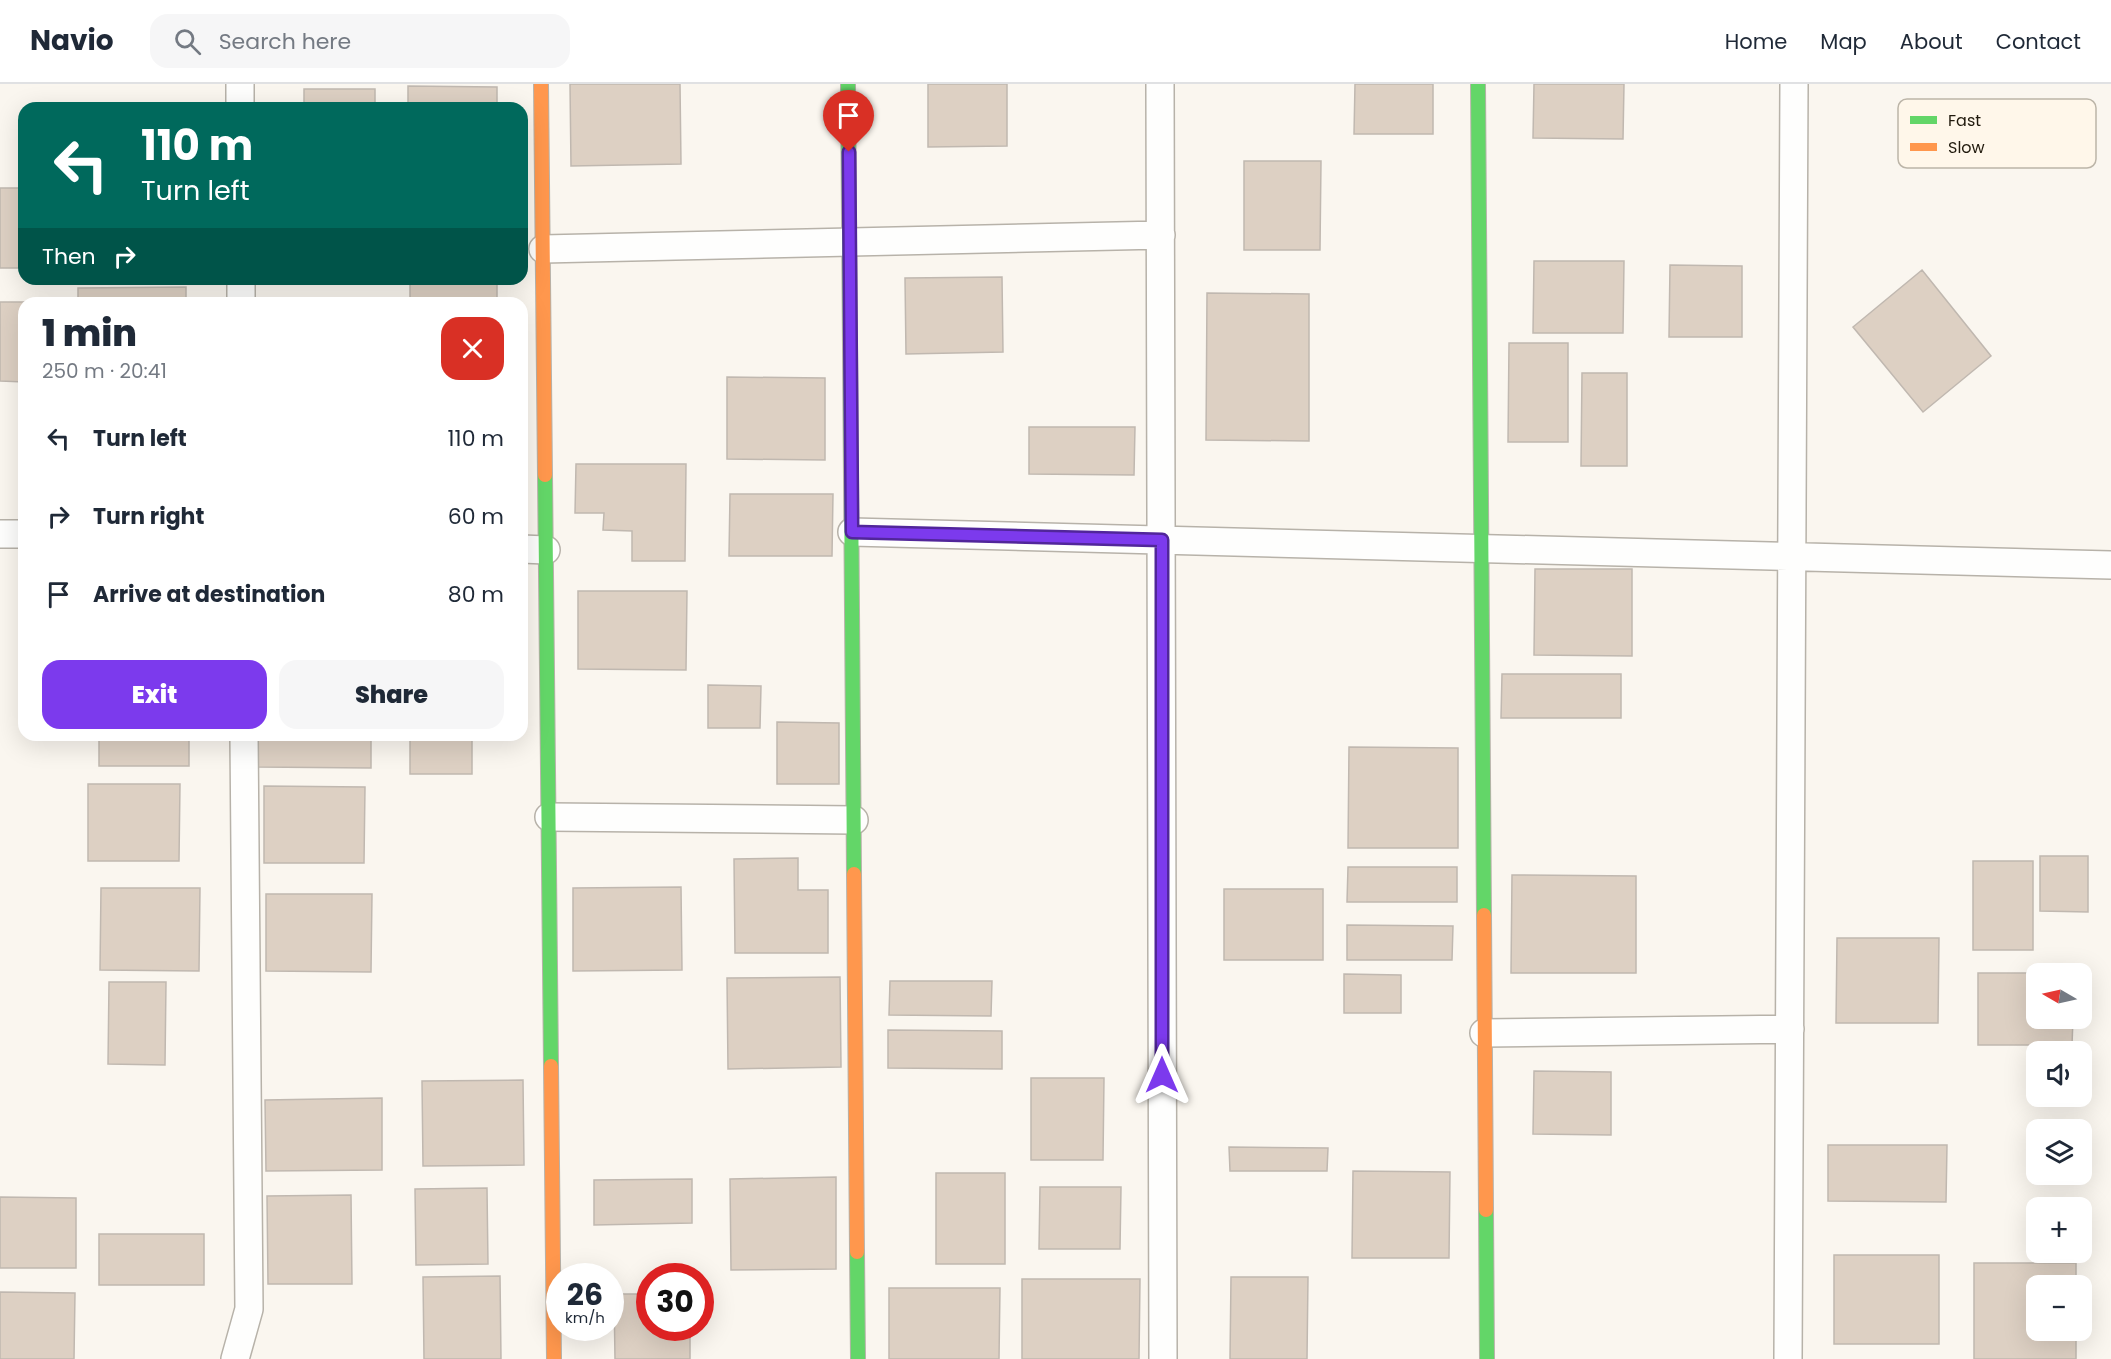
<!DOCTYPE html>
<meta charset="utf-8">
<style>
body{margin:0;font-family:Poppins,sans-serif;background:#f6f6f7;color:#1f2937;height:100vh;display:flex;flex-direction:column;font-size:22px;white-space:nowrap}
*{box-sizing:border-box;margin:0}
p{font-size:20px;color:#747a83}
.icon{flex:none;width:33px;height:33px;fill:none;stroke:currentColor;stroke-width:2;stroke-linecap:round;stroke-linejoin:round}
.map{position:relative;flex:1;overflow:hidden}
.details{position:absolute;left:18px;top:213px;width:510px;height:444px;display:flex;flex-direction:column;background:#fff;border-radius:18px;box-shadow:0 6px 24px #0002}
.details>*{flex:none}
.banner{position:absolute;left:18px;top:18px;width:510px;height:183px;border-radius:18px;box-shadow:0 6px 24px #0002;background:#00695c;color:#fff;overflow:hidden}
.needle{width:39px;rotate:279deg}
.buttons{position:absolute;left:2026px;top:879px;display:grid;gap:12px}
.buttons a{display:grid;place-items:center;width:66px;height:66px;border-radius:12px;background:#fff;box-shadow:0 6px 24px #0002;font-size:30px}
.speed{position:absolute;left:546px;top:1179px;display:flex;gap:12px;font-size:30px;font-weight:700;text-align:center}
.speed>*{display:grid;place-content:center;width:78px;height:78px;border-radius:50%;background:#fff;box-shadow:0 6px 24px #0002;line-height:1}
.speed small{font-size:15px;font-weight:400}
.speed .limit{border:9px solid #d22;background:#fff;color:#111}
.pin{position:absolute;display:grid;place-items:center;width:51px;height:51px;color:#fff;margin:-62px -26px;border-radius:50% 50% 50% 0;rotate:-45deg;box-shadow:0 0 6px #0007}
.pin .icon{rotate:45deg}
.me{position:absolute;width:66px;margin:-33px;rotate:0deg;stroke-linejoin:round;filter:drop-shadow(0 0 4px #0008)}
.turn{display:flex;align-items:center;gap:21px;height:126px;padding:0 24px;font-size:27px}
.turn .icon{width:78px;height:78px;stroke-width:2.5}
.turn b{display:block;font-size:42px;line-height:51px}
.then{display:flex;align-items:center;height:57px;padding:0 24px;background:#0003;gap:12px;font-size:22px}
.round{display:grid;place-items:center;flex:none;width:63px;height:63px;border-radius:18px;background:#f6f6f7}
.headline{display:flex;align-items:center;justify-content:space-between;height:102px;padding:0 24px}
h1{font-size:36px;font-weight:800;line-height:45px}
.action{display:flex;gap:12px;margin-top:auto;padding:12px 24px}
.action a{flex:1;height:69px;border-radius:18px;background:#7c3aed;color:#fff;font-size:24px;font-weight:800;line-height:69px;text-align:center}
.action a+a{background:#f6f6f7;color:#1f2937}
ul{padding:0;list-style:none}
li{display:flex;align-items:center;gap:18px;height:78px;padding:0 24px}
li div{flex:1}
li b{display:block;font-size:22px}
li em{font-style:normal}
header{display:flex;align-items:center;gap:36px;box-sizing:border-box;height:84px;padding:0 30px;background:#fff;border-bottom:2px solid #e0e1e3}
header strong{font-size:28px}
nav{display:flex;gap:33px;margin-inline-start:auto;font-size:21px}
.search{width:420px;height:54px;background:#f6f6f7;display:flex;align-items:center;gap:15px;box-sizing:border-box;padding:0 21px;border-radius:18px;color:#747a83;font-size:22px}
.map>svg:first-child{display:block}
</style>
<header>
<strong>Navio</strong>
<div class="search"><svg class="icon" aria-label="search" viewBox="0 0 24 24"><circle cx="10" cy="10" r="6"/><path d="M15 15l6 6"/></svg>Search here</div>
<nav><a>Home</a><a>Map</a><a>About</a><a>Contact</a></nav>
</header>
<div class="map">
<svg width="2111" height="1275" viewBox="0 0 2111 1275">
<rect width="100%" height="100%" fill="#faf6ef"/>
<!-- building -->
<path fill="#ddd0c3" stroke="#c0b8b0" stroke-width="1.5" d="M570,0H680L681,80L571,82Z
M928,0H1007V62L928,63Z
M1355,0H1433V50H1354Z
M1534,0H1624L1623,55L1533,54Z
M408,2L497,3V24H408Z
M304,5H375V24H304Z
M1244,77H1321L1320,166H1244Z
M0,104H24V184H0Z
M1534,177H1624L1623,249H1533Z
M1670,181L1742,182V253H1669Z
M1922,186L1991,272L1923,328L1853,243Z
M1002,193L1003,268L906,270L905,194Z
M410,200H497V219H410Z
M186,203V219H78V204Z
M1207,209L1309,210V357L1206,356Z
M0,218H41L24,219V298L0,297Z
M1509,259H1568V358H1508Z
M1582,289H1627V382H1581Z
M727,293L825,294V376L727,375Z
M1029,343H1135L1134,391L1029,390Z
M576,380H686L685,477H632V447L603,446L604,429H575Z
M730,410H833L832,472H729Z
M1535,485H1632V572L1534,571Z
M578,507H687L686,586L578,585Z
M1502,590H1621V634H1501Z
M708,601L761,602L760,644H708Z
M777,638L839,639V700H777Z
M99,651H189V682H99Z
M258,651H371V684L258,683Z
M410,651H472V690H410Z
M1349,663L1458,664V764H1348Z
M88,700H180L179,777H88Z
M264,702L365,703L364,779H264Z
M2040,772H2088V828L2040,827Z
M798,774V806H828V869H735L734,775Z
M1973,777H2033V866H1973Z
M1348,783H1457V818H1347Z
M1512,791L1636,792V889H1511Z
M681,803L682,886L573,887V804Z
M101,804H200L199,887L100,886Z
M1224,805H1323V876H1224Z
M266,810H372L371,888L266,887Z
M1347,841L1453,842L1452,876H1347Z
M1837,854H1939L1938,939H1836Z
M1978,889H2073L2037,890V934H2073L2072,961H1978Z
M1344,890L1401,891V929H1344Z
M840,893L841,983L728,985L727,894Z
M890,897H992L991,932L889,931Z
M109,898H166L165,981L108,980Z
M888,946L1002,947V985L888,984Z
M1534,987L1611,988V1051L1533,1050Z
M1031,994H1104L1103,1076H1031Z
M523,996L524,1081L423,1082L422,997Z
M382,1014V1086L266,1087L265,1016Z
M1828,1061H1947L1946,1118L1828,1117Z
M1229,1063L1328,1064L1327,1087H1230Z
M1353,1087L1450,1088L1449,1174H1352Z
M936,1089H1005V1180H936Z
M836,1093V1185L731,1186L730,1095Z
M692,1095V1139L594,1141V1096Z
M1040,1103H1121L1120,1165H1039Z
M487,1104L488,1180L416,1181L415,1105Z
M351,1111L352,1200H268L267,1112Z
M0,1113L76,1114V1184H0Z
M99,1150H204V1201H99Z
M1834,1171H1939V1260H1834Z
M1974,1179H2076V1202H2037V1246H2076V1275H1974Z
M500,1192L501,1275H424L423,1193Z
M1231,1193H1308L1307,1275H1230Z
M1022,1195H1140L1139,1275H1022Z
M889,1204H1000L999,1275H889Z
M0,1208L75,1209L74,1275H0Z
M614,1210H650V1244H690V1275H615Z"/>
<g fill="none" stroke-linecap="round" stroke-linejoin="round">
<!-- street casing -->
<g stroke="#b7b2a9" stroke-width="30">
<path id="street" d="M240,0V24
M1160,0L1163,1275
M543,165L1161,151
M241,195V219
M852,448L2111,481
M0,450H24
M522,465L546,466
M549,733L854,736
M1484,949L1790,945
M235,1275L249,1225L244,651
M1788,1275L1794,0"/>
</g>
<!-- fast casing -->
<g stroke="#b7b2a9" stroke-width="16">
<path id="fast" d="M848,0L854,790
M1478,0L1484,831
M545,391L551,982
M1486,1126L1487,1275
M857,1168L858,1275"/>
</g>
<!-- slow casing -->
<g stroke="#b7b2a9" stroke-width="16">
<path id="slow" d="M541,0L545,391
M854,790L857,1168
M1484,831L1486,1126
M551,982L554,1275"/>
</g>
<!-- street -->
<use href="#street" stroke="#fefefd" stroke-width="27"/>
<!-- fast -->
<use href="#fast" stroke="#63d668" stroke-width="14"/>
<!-- slow -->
<use href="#slow" stroke="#ff974d" stroke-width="14"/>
</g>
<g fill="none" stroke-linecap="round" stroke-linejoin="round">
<!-- route casing -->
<g stroke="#51269a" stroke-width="15">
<path id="route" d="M849,68L852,448L1162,456V991"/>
</g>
<!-- route -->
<use href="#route" stroke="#7c3aed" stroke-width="10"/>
</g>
<!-- legend -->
<rect x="1898" y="15" width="198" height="69" rx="9" fill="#fff7ea" stroke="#bcb5a8" stroke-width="1.5"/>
<rect x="1910" y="32" width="27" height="8" fill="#63d668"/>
<rect x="1910" y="59" width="27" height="8" fill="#ff974d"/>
<g font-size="16" fill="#211a0d">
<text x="1948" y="42">Fast</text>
<text x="1948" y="69">Slow</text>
</g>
</svg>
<div class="buttons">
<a><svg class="needle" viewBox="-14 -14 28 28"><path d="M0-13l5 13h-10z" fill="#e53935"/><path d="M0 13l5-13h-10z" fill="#747a83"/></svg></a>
<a><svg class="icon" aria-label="sound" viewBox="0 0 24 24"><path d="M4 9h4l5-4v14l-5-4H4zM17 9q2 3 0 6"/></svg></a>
<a><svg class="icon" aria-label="layers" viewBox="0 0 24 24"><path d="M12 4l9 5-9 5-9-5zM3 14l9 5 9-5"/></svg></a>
<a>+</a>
<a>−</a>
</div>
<div class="speed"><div>26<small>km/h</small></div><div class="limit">30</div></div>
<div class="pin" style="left:849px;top:68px;background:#d93025"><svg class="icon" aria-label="arrive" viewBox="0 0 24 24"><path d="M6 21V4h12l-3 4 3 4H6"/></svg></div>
<svg class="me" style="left:1162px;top:991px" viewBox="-20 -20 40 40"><path d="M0-17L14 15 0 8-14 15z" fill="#7c3aed" stroke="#fff" stroke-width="4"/></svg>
<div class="banner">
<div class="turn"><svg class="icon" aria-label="left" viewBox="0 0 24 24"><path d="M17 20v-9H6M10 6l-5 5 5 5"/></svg><div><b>110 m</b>Turn left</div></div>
<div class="then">Then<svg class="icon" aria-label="right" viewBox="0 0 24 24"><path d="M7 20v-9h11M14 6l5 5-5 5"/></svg></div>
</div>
<section class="details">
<div class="headline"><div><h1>1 min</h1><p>250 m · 20:41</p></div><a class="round" style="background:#d93025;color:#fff"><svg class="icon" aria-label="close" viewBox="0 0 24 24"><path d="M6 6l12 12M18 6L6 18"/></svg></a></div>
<ul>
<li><svg class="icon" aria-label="left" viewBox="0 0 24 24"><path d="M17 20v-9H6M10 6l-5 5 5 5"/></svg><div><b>Turn left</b></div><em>110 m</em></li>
<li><svg class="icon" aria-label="right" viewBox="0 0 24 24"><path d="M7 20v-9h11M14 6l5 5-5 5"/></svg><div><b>Turn right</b></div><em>60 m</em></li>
<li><svg class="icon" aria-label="arrive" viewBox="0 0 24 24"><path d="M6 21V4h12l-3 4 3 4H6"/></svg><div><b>Arrive at destination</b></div><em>80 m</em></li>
</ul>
<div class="action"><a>Exit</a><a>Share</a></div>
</section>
</div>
